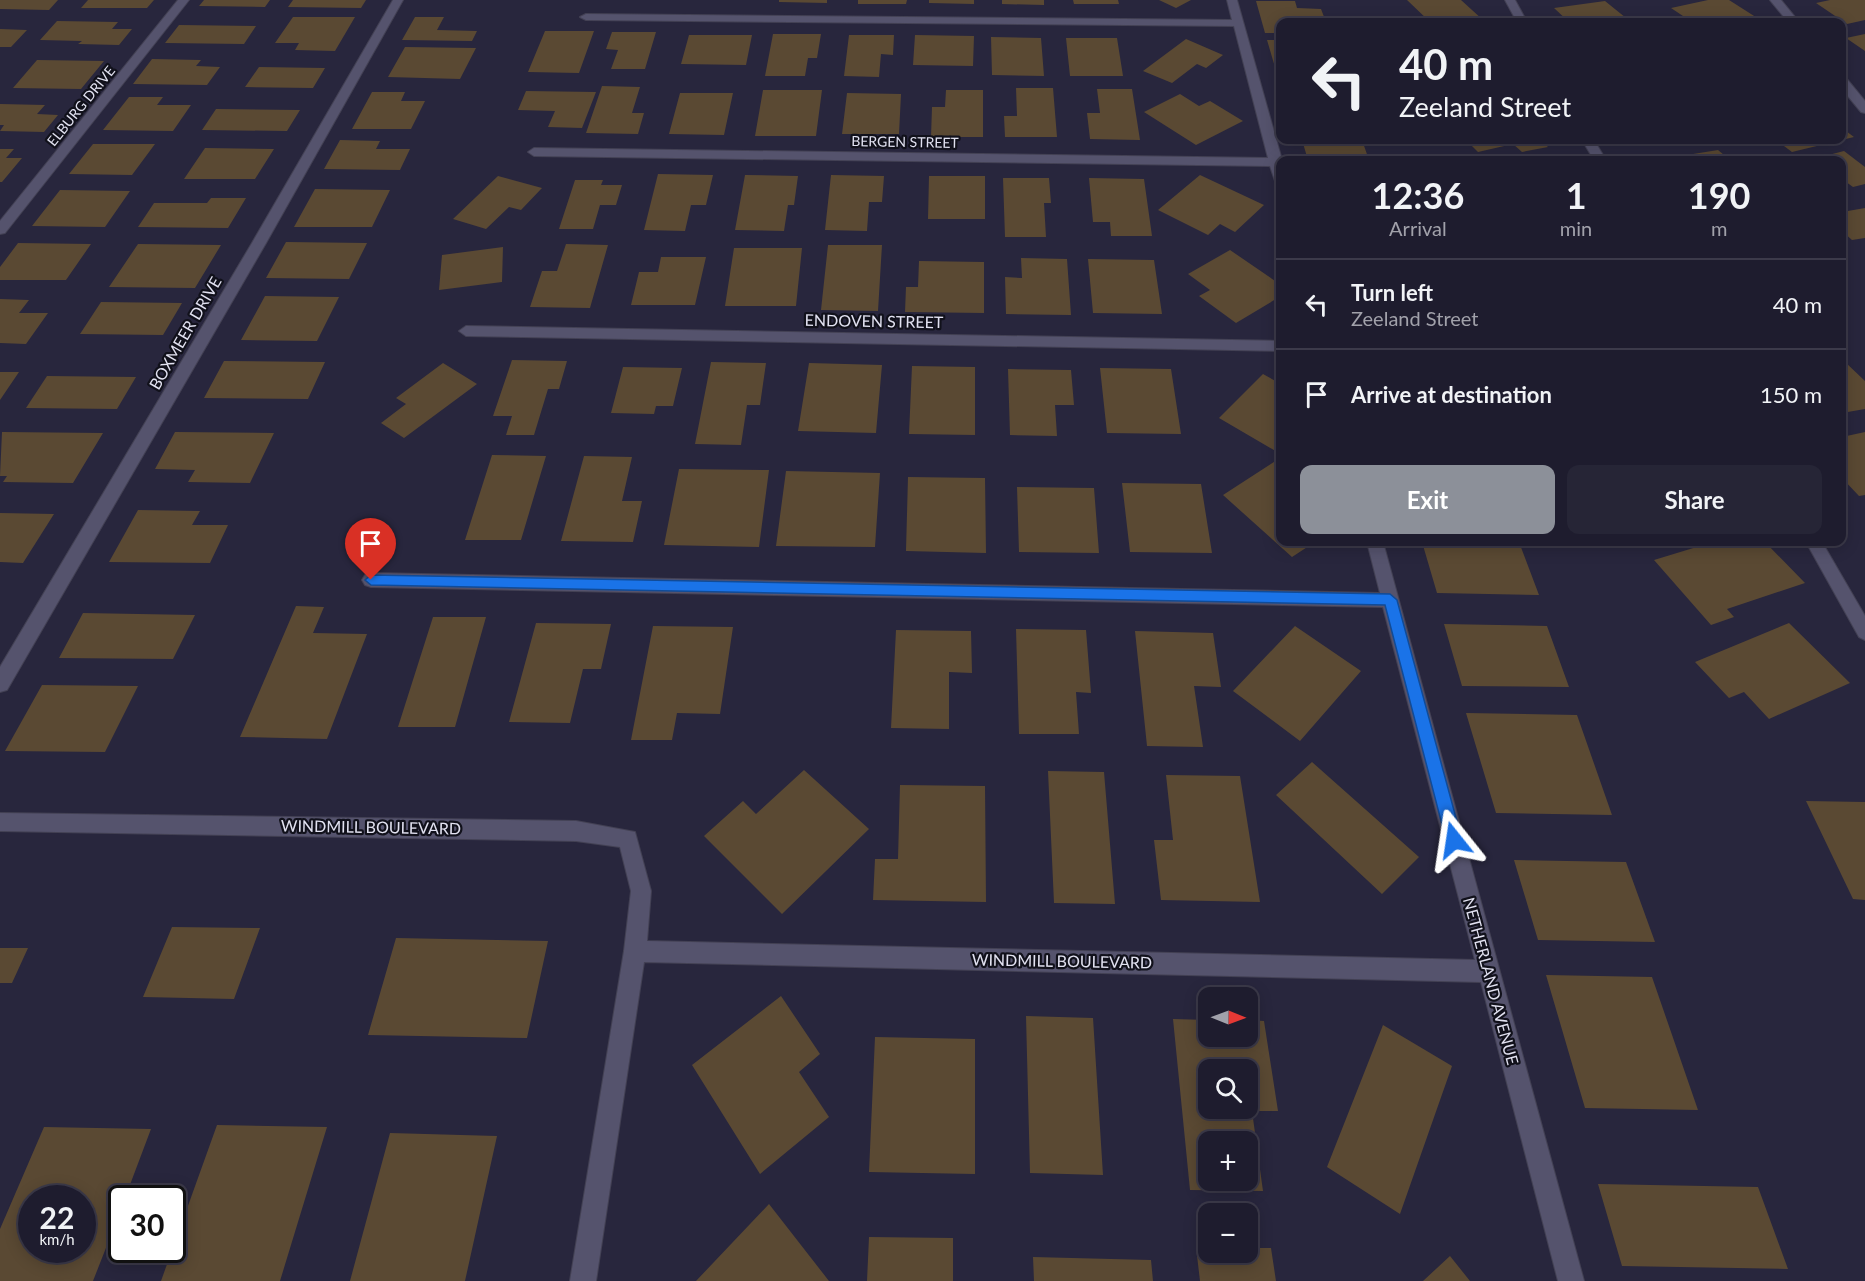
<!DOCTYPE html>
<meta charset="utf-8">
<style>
body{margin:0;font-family:Lato,sans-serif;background:#262536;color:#f1f3f6;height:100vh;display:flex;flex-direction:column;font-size:22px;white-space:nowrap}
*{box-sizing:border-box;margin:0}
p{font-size:20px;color:#a1a1aa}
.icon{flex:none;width:33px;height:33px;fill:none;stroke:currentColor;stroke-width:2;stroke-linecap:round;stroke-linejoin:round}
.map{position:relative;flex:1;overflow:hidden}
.panel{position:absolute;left:1276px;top:156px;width:570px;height:390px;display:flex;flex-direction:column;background:#1e1c2e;border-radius:12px;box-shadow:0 3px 15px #0003,0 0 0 2px #3c3a4a}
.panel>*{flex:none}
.hud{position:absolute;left:1276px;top:18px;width:570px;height:126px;border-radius:12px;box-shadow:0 3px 15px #0003,0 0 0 2px #3c3a4a;background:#1e1c2e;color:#f1f3f6;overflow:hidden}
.needle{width:39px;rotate:91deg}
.fabs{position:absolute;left:1198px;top:987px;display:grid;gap:12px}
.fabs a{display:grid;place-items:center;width:60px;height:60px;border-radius:12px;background:#1e1c2e;box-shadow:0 3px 15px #0003,0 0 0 2px #3c3a4a;font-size:30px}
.speed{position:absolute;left:18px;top:1185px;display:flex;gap:12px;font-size:30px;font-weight:700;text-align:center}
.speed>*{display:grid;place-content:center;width:78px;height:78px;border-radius:50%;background:#1e1c2e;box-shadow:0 3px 15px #0003,0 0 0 2px #3c3a4a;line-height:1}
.speed small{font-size:15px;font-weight:400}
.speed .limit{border:3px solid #111;border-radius:9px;background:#fff;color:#111}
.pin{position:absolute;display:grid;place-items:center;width:51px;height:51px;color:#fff;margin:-62px -26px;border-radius:50% 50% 50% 0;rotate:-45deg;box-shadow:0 0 6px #0007}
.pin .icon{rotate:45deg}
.me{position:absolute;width:66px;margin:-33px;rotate:345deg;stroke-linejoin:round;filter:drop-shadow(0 0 4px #0008)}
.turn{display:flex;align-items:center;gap:21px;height:126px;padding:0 24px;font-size:27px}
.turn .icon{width:78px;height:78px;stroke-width:2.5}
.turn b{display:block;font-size:42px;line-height:51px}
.eta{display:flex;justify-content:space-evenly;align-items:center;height:102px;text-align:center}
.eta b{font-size:36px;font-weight:700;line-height:42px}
.action{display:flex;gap:12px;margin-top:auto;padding:12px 24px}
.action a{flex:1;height:69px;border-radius:12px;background:#8c9099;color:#fff;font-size:24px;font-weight:700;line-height:69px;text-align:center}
.action a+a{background:#262536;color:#f1f3f6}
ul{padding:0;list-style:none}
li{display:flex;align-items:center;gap:18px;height:90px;padding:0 24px;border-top:2px solid #3c3a4a}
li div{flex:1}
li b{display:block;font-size:22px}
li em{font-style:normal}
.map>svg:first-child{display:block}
</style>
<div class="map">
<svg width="1865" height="1281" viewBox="0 0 1865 1281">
<rect width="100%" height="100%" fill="#28263d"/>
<!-- building -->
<path fill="#5a4933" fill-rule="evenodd" d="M0,0H58L49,10L0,9Z
M88,0H154L147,8H81Z
M204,0H270L265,7L199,6Z
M293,0H366L361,8L288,7Z
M779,0H827V3L779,2Z
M858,0H907L906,4H858Z
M929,0H974V4L929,3Z
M1002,0H1044V5L1002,4Z
M1073,0H1118L1119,4H1074Z
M1159,0H1191L1176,8Z
M1407,0H1461L1483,20L1454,22L1451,19L1430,22Z
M1708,0H1729L1762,21L1692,22L1671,8Z
M1830,0H1865V20L1847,24L1816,3Z
M1256,1H1295L1297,8L1321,9L1326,22H1281V33H1265Z
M1605,1L1631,22H1569L1554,8Z
M293,17H355L335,51L295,50L299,43H275Z
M415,17H444L437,30L477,31L472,41L402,40Z
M57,21L118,22L112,29H132L119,45L78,44L82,41L40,40Z
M179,25L256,26L244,44L165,43Z
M0,29L27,30L11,47H0Z
M545,31H594L579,73L528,72Z
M612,32H656L645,69H611L618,50L606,49Z
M773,34H821L817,58H808L805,76H765Z
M1865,34V51L1846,38Z
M689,35H752L746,65L681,64Z
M849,35H894L893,55L881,54L879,77L844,76Z
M915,35L974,36L973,66L913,65Z
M991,37L1041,38L1044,76L992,75Z
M1066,38H1117L1123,76H1070Z
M1186,39L1223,55L1206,68L1197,64L1172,83L1143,71Z
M1267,40H1281V74H1277Z
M405,47L476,48L460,79L388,77Z
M152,59L201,60L196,66L220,67L207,85L133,84Z
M37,60L104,61L81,89L13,88Z
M259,67L325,68L313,88L245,87Z
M602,86L640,87L632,113H644L638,134L586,133Z
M1016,88H1053L1057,137H1005L1004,116H1017Z
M1097,89H1132L1140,140L1090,139L1087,113H1100Z
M763,90H822L816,136H755Z
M946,90H983V137H931L932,107H945Z
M526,91L596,92L582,128L548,127L555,111L518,110Z
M372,92H405L401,101H425L411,129H352Z
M680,93H733L724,135L669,134Z
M847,93L901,94L899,134H842Z
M1180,94L1199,106L1210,101L1243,121L1196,145L1144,112Z
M129,97H163L157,105H191L173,131L103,130Z
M0,104L45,105L37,114L58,115L44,132L0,131L4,125H0Z
M216,109L300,110L287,131L202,130Z
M1842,128L1854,137L1792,152L1776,140H1842Z
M340,140L380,141L376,149H410L400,170L324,169Z
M1302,140H1362L1369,160H1308Z
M1466,140H1540L1548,147L1522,152L1513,144L1478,152Z
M93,144H155L132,175L69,174Z
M205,148L274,149L255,179H184Z
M0,149H14L6,158H22L2,182H0Z
M1718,150L1730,160H1662V159Z
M1844,151L1865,167V184L1853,187L1842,179V160H1809Z
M658,174L713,175L706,205H691L685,231L644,230Z
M745,175L798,176L794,205H788L784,231L735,230Z
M831,175L884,176L882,202H869L867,231L825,230Z
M1200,175L1264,205L1235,232L1220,224L1208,235L1158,210Z
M498,176L542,188L521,210L509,207L486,229L453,219Z
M929,176H985V219H928Z
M1003,178H1049L1051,203H1044L1046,237H1005Z
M1089,178L1144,179L1152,236H1111L1110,222H1093Z
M575,180H603L601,185H622L616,205H600L593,229H559Z
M315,189L390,190L372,227H294Z
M60,190L130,191L105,227L32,226Z
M211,198H246L228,228L138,227L154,203H207Z
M1865,208V238L1852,240L1842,231V212Z
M286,242L367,243L349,279L266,278Z
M18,243L91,244L66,280H0V267Z
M138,244L221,245L195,288L109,287Z
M566,244L608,245L590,308L530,307L542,271H557Z
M828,245H882L878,311L821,310Z
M503,247L502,282L439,290L442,255Z
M734,248H802L796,306H725Z
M1230,250L1281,285V296L1236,323L1199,296L1210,290L1188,274Z
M661,257H706L695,305H631L639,272H658Z
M1021,258L1067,259L1071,315L1006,314L1005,277L1022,278Z
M1088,259L1154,260L1162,314L1093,313Z
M919,261L984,262V313L905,312L906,287H918Z
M265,296L339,297L317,341L241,340Z
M0,299L29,300L19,313H48L26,344L0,343Z
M101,302L182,303L163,335L80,334Z
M512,360L567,361L559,389H548L534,435H506L512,416H493Z
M224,361L325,362L308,399L204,398Z
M1842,361H1844L1865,381V409L1842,413Z
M711,362L766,363L760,405H747L741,445L695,444Z
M443,363L477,384L404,438L381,423L406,404L396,398Z
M809,363L882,365L876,433L798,431Z
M912,366L975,367V435L909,434Z
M623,367L682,368L673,406H656L654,414L611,413Z
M1100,368L1171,369L1181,434L1107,433Z
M1008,369L1071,370L1074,405H1055L1057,436L1010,435Z
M0,372H19L0,400Z
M1263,374L1281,384V450L1279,453L1219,418Z
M47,376L136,377L117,409L26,408Z
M2,432L103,433L73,483L3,482L7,476H0Z
M175,432L274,433L250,483L188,482L195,470L155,469Z
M1865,432V495L1859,496L1842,478V437Z
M492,455L546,456L521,540H465Z
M584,456L632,457L622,501H642L633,542L561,541Z
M1277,460L1281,464V542H1315L1292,557L1223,495Z
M679,469L769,470L759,547L664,545Z
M786,471L880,473L875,547L776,546Z
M908,477L985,478L986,553L906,551Z
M1122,483L1201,484L1212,553L1130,552Z
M1017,487L1094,488L1099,553L1019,552Z
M138,510L200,511L192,525H228L210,563L109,562Z
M0,513L54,514L23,563L0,562Z
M1422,542H1519L1539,595L1437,593Z
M1713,542H1765L1805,583L1727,609L1734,617L1711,625L1654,560Z
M296,606L324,607L313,633L367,634L327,739L240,737Z
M83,613L195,615L173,659L59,658Z
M433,617H486L455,727H398Z
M536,623L611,624L601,669H583L570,723L509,722Z
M1789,623L1850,683L1769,719L1744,692L1729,698L1695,662Z
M1444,624L1547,626L1569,687L1462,686Z
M653,626L733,627L720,714L677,713L672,740H631Z
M1295,626L1361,671L1300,741L1233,691Z
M1016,629L1086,630L1091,693L1076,692L1079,734H1019Z
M896,630L971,631L972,673L949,672V729L891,728Z
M1135,631L1213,633L1221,687L1194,686L1203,747L1147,746Z
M42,685L138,686L105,752L5,751Z
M1466,713L1577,715L1612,815L1496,813Z
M1312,762L1419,857L1382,894L1276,795Z
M804,770L869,829L782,914L704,836L743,801L756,814Z
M1048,771L1104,772L1115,904L1054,903Z
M1166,775L1240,776L1260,902L1161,900L1154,840H1173Z
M900,785L985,786L986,902L873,900L875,859H898Z
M1806,801L1865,802V900L1853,899Z
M1514,860L1626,862L1655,942L1538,940Z
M172,927L260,928L234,999L143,997Z
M396,938L548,941L527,1038L368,1035Z
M0,948H28L12,983H0Z
M1546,975L1652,977L1698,1110L1585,1108Z
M781,996L820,1054L799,1072L829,1117L760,1174L692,1065Z
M1026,1016L1093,1018L1103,1175L1030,1173Z
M1173,1019L1209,1020V1036H1248V1020L1264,1021L1278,1111H1252L1263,1191L1190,1190ZM1209,1070H1248V1108H1209ZM1209,1142H1248V1180H1209Z
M1383,1025L1452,1066L1400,1214L1327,1167Z
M875,1037L975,1039V1174L869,1172Z
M217,1125L327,1127L280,1281H161Z
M44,1127L151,1129L125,1198H122V1207L93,1281H0V1229ZM32,1198H82V1250H32Z
M390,1133L497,1136L465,1281H350Z
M1598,1184L1758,1187L1788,1269L1622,1266Z
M769,1204L829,1281H696Z
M869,1237L953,1238V1281H867Z
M1196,1247H1209V1252H1248V1248H1271L1276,1281H1200Z
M1450,1256L1470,1281H1423Z
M1033,1257L1151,1260L1153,1281H1034Z"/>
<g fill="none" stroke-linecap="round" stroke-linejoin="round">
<!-- street casing -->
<g stroke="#434154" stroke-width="2">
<path id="street" d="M178,0H189L5,233L0,234V221Z
M393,0H403L266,243L7,690L0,692V667L252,243Z
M1227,0H1237L1282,160L1281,185L1275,181L1270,166L534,156L528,152L534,148L1268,158L1234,26L586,20L580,17L586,14L1232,20Z
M1505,0H1515L1527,22H1517Z
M1770,0H1781L1799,22H1788Z
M1842,77L1846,78L1865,101V113L1861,112L1842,89Z
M1582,140H1594L1606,160H1594Z
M466,326L1281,341V351L466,336L459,331Z
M1367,542H1383L1584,1281H1558L1481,982L644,962L596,1281H570L624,951L631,891L620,847L576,841L0,831V813L576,821L635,832L651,891L647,941L1475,960L1383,607L371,587L365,585L362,580L365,575L371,573L1380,593Z
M1806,542H1822L1865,616V640L1859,637Z"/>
</g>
<!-- street -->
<use href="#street" fill="#55536d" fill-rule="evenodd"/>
</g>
<!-- route -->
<path fill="#1a73e8" stroke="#114b97" stroke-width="1.5" d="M371,575L1390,594L1397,600L1462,840L1459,845L1454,847L1449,845L1446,840L1385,605L371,585L365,580Z"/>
<g text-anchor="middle" stroke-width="4.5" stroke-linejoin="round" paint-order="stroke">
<!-- far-street labels -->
<g font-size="14" fill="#e2e2f1" stroke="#11111b">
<text transform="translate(81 106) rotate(-51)" y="5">ELBURG DRIVE</text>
<text transform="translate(905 142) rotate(1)" y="5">BERGEN STREET</text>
</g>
<!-- street labels -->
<g font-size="16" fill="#e2e2f1" stroke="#11111b">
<text transform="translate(874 321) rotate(1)" y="6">ENDOVEN STREET</text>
<text transform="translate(185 333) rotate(-60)" y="6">BOXMEER DRIVE</text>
<text transform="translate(371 827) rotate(1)" y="6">WINDMILL BOULEVARD</text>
<text transform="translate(1062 961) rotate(1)" y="6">WINDMILL BOULEVARD</text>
<text transform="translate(1491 981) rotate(75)" y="6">NETHERLAND AVENUE</text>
</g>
</g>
</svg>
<div class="fabs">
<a><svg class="needle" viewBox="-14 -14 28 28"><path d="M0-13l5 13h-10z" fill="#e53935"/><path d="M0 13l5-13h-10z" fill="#a1a1aa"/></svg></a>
<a><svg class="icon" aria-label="search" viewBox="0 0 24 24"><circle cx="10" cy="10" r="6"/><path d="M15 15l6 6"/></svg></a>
<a>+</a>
<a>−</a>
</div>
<div class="speed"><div>22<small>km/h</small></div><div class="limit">30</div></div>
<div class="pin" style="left:371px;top:580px;background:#d93025"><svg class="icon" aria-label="arrive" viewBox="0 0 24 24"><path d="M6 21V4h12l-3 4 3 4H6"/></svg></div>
<svg class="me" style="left:1454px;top:840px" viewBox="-20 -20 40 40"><path d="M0-17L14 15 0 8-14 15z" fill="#1a73e8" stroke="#fff" stroke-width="4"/></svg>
<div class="hud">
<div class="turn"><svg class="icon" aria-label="left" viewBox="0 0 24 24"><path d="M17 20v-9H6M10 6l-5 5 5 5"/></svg><div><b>40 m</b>Zeeland Street</div></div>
</div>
<section class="panel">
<div class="eta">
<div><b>12:36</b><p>Arrival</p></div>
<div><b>1</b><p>min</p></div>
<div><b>190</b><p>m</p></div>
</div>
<ul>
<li><svg class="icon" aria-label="left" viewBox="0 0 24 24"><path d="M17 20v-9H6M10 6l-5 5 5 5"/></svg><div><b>Turn left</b><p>Zeeland Street</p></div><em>40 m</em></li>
<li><svg class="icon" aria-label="arrive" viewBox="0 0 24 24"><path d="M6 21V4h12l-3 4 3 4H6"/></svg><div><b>Arrive at destination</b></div><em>150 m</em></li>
</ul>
<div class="action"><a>Exit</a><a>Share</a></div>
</section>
</div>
